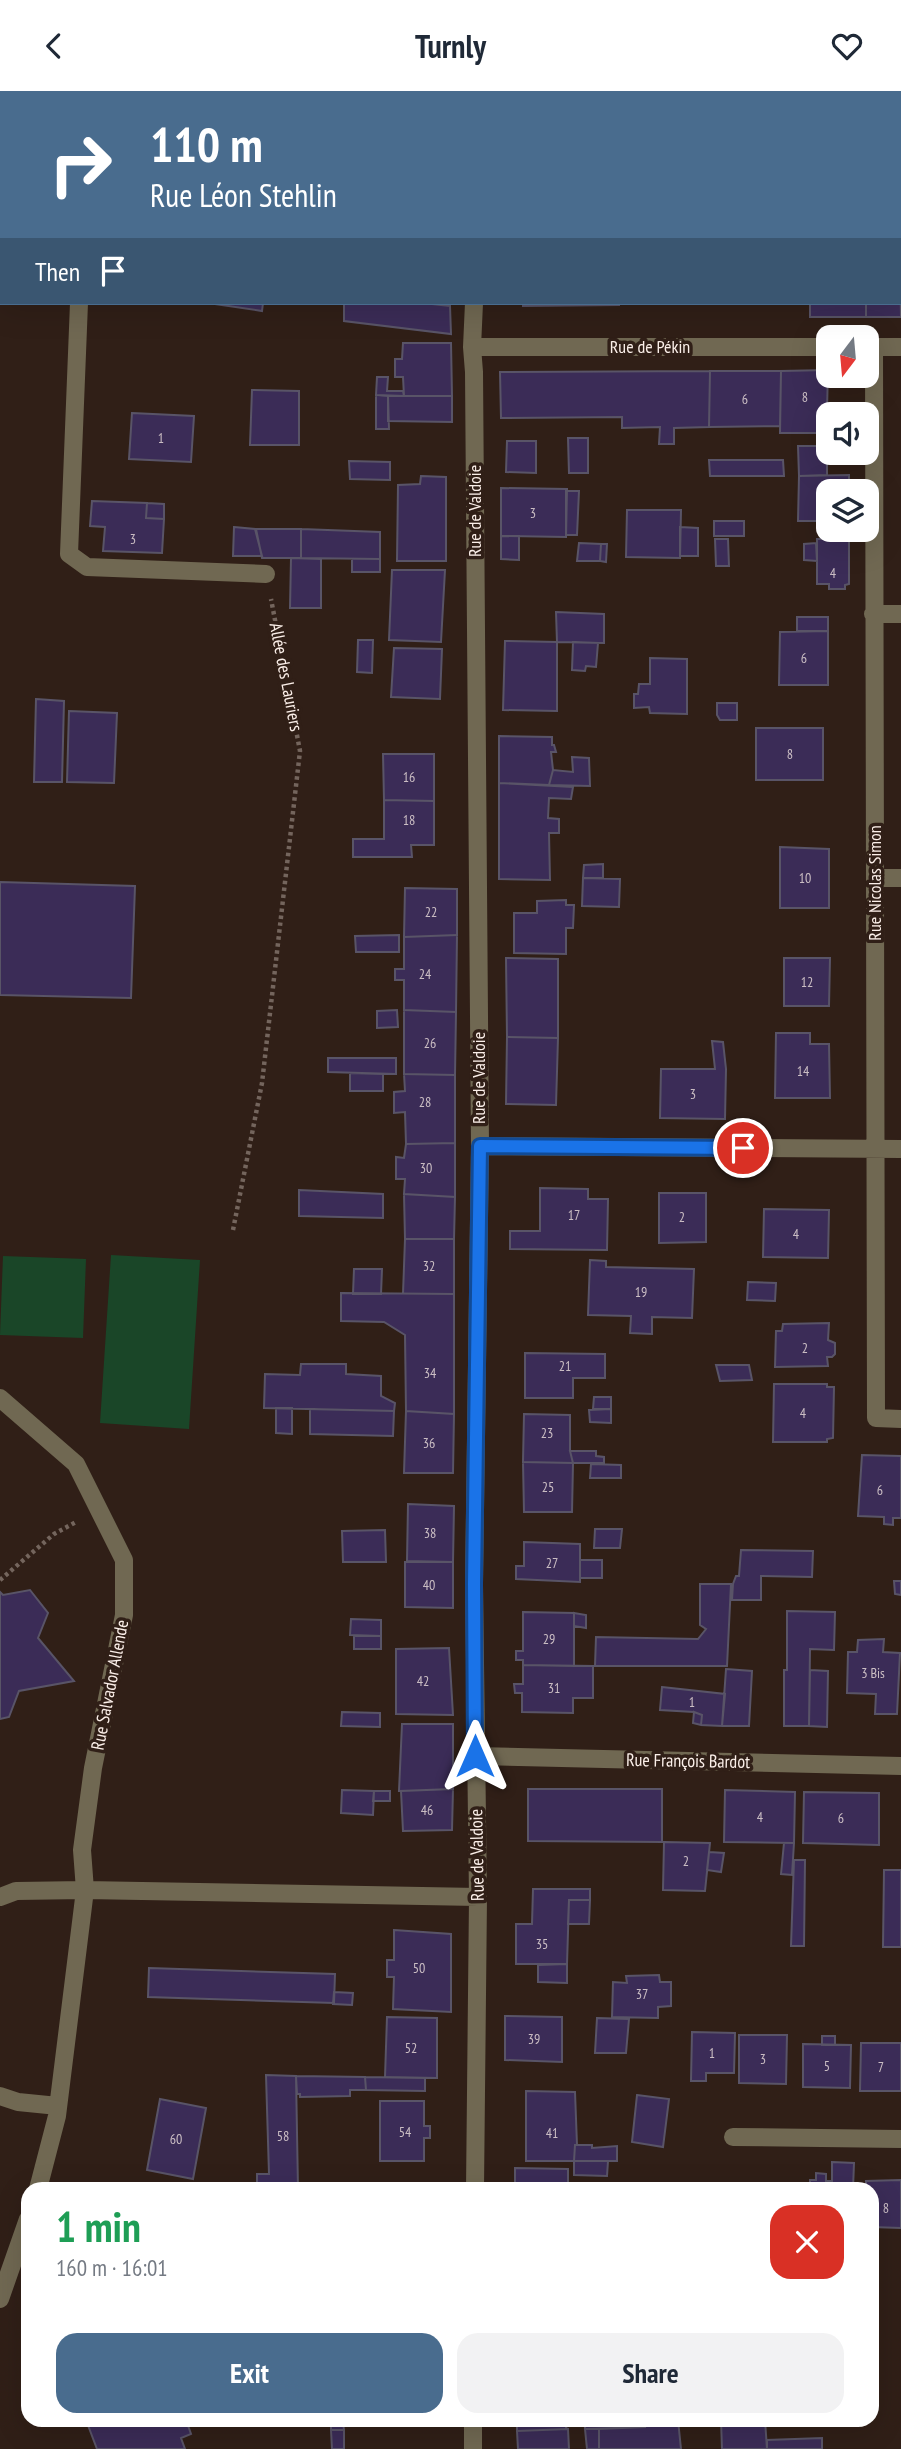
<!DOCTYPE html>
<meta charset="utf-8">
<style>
body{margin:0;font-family:"PT Sans Narrow",sans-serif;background:#f2f2f3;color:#1f2937;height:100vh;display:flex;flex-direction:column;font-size:26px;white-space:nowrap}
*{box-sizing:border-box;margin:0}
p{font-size:23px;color:#747a83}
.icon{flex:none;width:38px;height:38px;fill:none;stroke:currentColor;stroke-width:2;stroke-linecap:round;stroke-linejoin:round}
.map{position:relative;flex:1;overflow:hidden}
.panel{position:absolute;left:21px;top:2091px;width:858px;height:245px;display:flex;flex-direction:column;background:#fff;border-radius:21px;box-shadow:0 7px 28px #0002}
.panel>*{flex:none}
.banner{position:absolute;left:0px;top:0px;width:901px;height:214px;box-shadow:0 7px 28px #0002;background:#496c8e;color:#fff;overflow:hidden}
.needle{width:46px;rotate:196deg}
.controls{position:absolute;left:816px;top:234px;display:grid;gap:14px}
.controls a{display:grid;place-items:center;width:63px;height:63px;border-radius:14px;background:#fff;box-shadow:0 7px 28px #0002;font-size:35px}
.pin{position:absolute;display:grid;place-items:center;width:60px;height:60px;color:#fff;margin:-30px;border:4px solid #fff;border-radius:50%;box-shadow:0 2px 7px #0007}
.me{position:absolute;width:77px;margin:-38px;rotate:0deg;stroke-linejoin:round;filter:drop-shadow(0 0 5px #0008)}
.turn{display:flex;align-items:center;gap:24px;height:147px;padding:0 35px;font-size:32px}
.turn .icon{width:91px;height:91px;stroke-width:2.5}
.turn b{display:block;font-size:49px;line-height:60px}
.then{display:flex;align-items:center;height:66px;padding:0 35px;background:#0003;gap:14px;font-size:26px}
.round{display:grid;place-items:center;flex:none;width:74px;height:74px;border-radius:21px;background:#f2f2f3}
.headline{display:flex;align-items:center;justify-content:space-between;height:119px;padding:0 35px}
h1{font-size:42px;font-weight:600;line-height:52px;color:#1e9e55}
.primary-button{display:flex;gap:14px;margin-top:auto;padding:14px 35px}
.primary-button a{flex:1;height:80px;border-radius:21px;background:#496c8e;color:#fff;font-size:28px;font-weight:600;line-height:80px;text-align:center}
.primary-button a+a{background:#f2f2f3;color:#1f2937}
header{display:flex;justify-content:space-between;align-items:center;height:91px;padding:0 35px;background:#fff;font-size:32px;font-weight:600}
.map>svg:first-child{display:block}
</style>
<header><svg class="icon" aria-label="back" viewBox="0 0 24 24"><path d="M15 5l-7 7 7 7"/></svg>Turnly<svg class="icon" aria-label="heart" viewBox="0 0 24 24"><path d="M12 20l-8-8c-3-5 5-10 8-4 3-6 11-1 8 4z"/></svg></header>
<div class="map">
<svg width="901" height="2358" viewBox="0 0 901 2358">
<rect width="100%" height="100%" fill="#301f17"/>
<!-- green -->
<path fill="#1a4628" d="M111,1164L200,1169L189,1338L100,1332Z
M3,1165L86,1168L83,1247L0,1244Z"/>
<!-- building -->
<path fill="#3b2c57" stroke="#595467" stroke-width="2" d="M545,0H610L544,2Z
M900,169L901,226H866V212H900Z
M208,212H263L262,220Z
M344,212H423L450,215L451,243L344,230Z
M523,212H619V214L523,215Z
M810,212H866V226H810Z
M403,252H451L452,305H404L403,286H395V268H402Z
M828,279L827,319H831V324H828V342H780L781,280Z
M710,280L709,336L674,337V353H659L660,336L622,337V326L501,327L500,281Z
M710,280H781L780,335L709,336Z
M377,286H388L387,300H403L404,305L376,304Z
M252,299L299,300V354H250Z
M376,304L388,305L389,338H376Z
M388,305H452V331L388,330Z
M132,322L194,325L191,371L129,368Z
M568,347H588V382H569Z
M507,350H536V382L506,381Z
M798,355H827V384L799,385Z
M709,369H783L784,385H710Z
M349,370L390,371V389L350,388Z
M849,384V401H828V430H798L799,385Z
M421,385L446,386V470H397L398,394L420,393Z
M501,397L567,398L566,446L501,445Z
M566,400H579L577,444H566Z
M92,410L147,412L146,427L164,428L162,462L103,460L105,436L90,435Z
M147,412L164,413V428L146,427Z
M627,419H681L680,467L626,466Z
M714,430H744V445H714Z
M234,436L255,438L262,465H233Z
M680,436L698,437V465H680Z
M256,438H301V467H262Z
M301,438L380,441V468L301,467Z
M501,445H519V469L501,468Z
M715,448H728L729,475H716Z
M817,448H849V493L845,494V498H829V493H817Z
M579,452L601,453L600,470H577Z
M816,452L817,470L804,469V453Z
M601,453H607L606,471L600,470Z
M291,467L321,468V517H290Z
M352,468H380V481H352Z
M392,479H445L441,551L389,549Z
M556,521L604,523V552L557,551Z
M797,526H828V540H797Z
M828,540V594H779L780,541Z
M358,549H373L372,582L357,581Z
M505,550L557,551V620L503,619Z
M573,551L598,552L596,576L586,575L585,580L572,579Z
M394,557L442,558L440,608L391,606Z
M650,567L687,568V623L650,622L649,616L634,617V603H638L639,593H650Z
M36,608L64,610L62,691H34Z
M717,612H737V629H720L717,624Z
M69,620L117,622L114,692L67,691Z
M756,637H823V689H756Z
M499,645L552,646V654H554L556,661H551L553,679L549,694L499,692Z
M383,663H434V710L384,709Z
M572,666L589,667L590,695L549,694L553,679L573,681Z
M499,692L573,696L571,708L549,707L548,727L559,728V742H549L550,789L499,788Z
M384,709L434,710V754H411L412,766H353V748H384Z
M780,756L829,758V817H780Z
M603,773V787H583L584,774Z
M583,787L620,788L619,816L582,815Z
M0,791L135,795L131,907L0,904Z
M405,797L457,798V844L404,846Z
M566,809V814H574L573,837H566V863L514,862V822H537V810Z
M399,844V861H356L355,845Z
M457,844L456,921L404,919V889H395V878H404V846Z
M506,867L558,868V947L507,946Z
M784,867H830L829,915H784Z
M397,919L398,936L377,937V920Z
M404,919L456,921L455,984L404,983Z
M776,942H810V953H829L830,1007H775Z
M507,946L558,947L556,1014L506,1013Z
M712,950L723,951L726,978L725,1028L660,1027L661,978H715Z
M328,967H396V983L328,981Z
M350,982L383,983V1000H350Z
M404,983L455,984V1052L406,1053L405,1021L394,1022V1001L405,1000Z
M455,1052V1106L404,1103L405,1088H396V1066L404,1067L406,1053Z
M540,1097L588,1098V1108H608L607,1159L510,1158V1140H540Z
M299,1099L383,1103V1127L299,1125Z
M659,1102H706V1151L659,1152Z
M404,1103L455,1106L454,1148H405Z
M764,1118L829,1119L828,1167L763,1166Z
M405,1148H454V1203H403Z
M590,1169L606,1170V1176L694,1178L692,1227L652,1226V1243L630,1242L631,1225L588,1224Z
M354,1178H382L381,1203H353Z
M748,1191L776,1192L775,1210L747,1209Z
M341,1202L454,1203V1323L406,1320L405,1244L384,1231L341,1230Z
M829,1232L828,1249L835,1252V1263L832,1266H827L828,1275L775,1276L776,1240H782L783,1233Z
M525,1262L605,1263V1287H573V1307H525Z
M301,1273H346V1283L381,1285V1305L395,1312L394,1320L264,1317L265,1283L300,1284Z
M716,1274H749L752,1289L720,1290Z
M774,1293H827V1296H834L833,1347L827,1348V1351H773Z
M594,1306H611V1318H593Z
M276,1317H292V1343L276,1342Z
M310,1318L394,1320L393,1345L310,1343Z
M611,1318V1332L590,1331L589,1319Z
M406,1320L454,1323L453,1382H404Z
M524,1323L570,1324V1360L573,1372L523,1371Z
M570,1360H596V1365L604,1366V1372H573Z
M862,1364L901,1365V1427H893V1434L884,1433V1426L858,1425Z
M523,1371L573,1372L572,1421H524Z
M591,1373L621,1374V1387H590Z
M408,1413L454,1415L453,1471L407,1470Z
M595,1438H622L620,1457H594Z
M385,1439L386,1471H343L342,1440Z
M524,1451L580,1453V1491L516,1488V1475H524Z
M741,1459L813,1460L812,1486L761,1485V1509H732L733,1493L736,1485H739Z
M580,1469H602V1487H580Z
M405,1471H453V1517L405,1516Z
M894,1490H901V1504L895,1503Z
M700,1493H731L727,1575H595L596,1546L698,1548L706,1538L700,1534Z
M30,1499L48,1522L38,1547L74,1590L19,1600L9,1626L0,1628V1501L3,1504Z
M787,1520L835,1521L834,1559L810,1558L809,1635H784V1579H787Z
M523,1521L574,1522V1575L523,1574V1569H516V1560H523Z
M574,1522L586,1524V1537L574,1535Z
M351,1528L381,1529V1545L350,1544Z
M354,1545H381V1558H354Z
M884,1548L883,1561L900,1562L897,1623H875L876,1603L847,1602L848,1561H857L858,1549Z
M449,1557L453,1624L396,1623V1558Z
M523,1574L593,1575V1607H573V1622L522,1621V1602H515L514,1593H523Z
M726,1578L752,1580L749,1635H722Z
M810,1579L828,1580L827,1636L809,1635Z
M662,1596L725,1603L722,1635L701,1634L702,1624L694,1621L660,1619Z
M342,1621L380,1622V1636L341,1635Z
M694,1621L702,1624L701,1634L693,1632Z
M402,1633H453V1698L399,1700Z
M453,1698L452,1739L403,1740L401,1700Z
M528,1698H662V1751L528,1750Z
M342,1699L374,1700L373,1724L341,1722Z
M725,1699L795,1701L794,1752L724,1751Z
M374,1700H390V1710H373Z
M804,1701L879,1702V1754L803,1752Z
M664,1751L710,1752L705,1800L663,1799Z
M784,1752H794L792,1784L781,1783Z
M709,1761L724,1762L721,1781L707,1779Z
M794,1769H805L804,1855H791Z
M884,1779H901V1856H883Z
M533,1798H590V1809H569L567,1873H516V1833H532Z
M569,1809H590L589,1833H568Z
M394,1839L451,1843V1921L393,1918L394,1886H387V1869H394Z
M567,1873V1892L538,1891V1874Z
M149,1877L335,1883L334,1912L148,1906Z
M659,1884L660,1891H671V1915L658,1916V1927L612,1926L613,1891L627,1892L626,1885Z
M334,1901L353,1902L352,1914L333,1913Z
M505,1925L562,1926V1971L505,1969Z
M387,1926L437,1927V1987L385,1986Z
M597,1927L629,1928L626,1962H595Z
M692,1941L735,1942L734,1982H706V1990H691Z
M739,1944H787L786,1993L739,1992Z
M822,1945H835V1954H822Z
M861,1952H901V2000H860Z
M803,1953L851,1954L850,1997L803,1996Z
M266,1984L296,1985L298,2098H235V2093L257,2092V2083H269Z
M296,1985L365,1986L366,1999H350V2005L300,2006V2003H297Z
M365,1986L425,1987V2000L366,1999Z
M526,2000L575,2001L577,2054H575L574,2070H526Z
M637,2004L669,2008L663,2056L632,2051Z
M160,2008L206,2017L193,2088L147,2079Z
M380,2010H424V2035H430V2047H424V2070H380Z
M575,2054H592V2057L617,2055V2070H574Z
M574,2070H608L607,2085L574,2084Z
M832,2071L854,2072L853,2098H810V2089H816V2082L826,2083V2090H832Z
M515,2077L568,2078V2098H515Z
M901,2089V2137L872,2136V2098H866V2090Z
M86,2329H186L191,2343L181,2347L185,2358H97Z
M517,2329H566V2337L568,2338L517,2340Z
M585,2329H645V2336L585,2338Z
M645,2329H678L681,2358H599V2338L645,2336Z
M721,2329H765L767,2358H722Z
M343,2331L344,2339H331V2332Z
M568,2338L569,2358H518L517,2340Z
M585,2338H599V2358H587Z
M331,2339H344V2358H332Z
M822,2347V2358H767V2349Z"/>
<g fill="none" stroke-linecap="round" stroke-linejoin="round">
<!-- path -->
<path stroke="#74655d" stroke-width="4.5" stroke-dasharray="3.5 3.5" stroke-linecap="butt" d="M233,1139L262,992L300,660L271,508
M0,1489L54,1443L76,1431"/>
<!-- street -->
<path stroke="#706852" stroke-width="18" d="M494,2V0
M0,43L2,44
M900,93H901
M79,212L69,463L87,476L266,483
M474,212L472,256L474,281L480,1055L474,1493L478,1806L475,2098
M472,256H828
M866,256H901
M874,256L876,1327L901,1328
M873,523H901
M876,787H901
M480,1055L901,1058
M0,1307L76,1373L124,1469V1524L93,1677L82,1759L85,1799L16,1800L0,1806
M475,1665L901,1675
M0,2005L18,2011L58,2015
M733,2046L901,2048
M38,2098L57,2025L85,1799L478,1806
M0,2208L28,2128
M473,2329V2358"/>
</g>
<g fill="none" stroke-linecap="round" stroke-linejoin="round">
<!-- route casing -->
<g stroke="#114b97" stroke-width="18">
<path id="route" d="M475,1665L474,1493L480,1055L743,1057"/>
</g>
<!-- route -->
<use href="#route" stroke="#1a73e8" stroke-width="12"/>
</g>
<g text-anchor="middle" stroke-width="7" stroke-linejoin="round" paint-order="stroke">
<!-- number labels -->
<g font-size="14" fill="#cbbec4">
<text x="805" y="311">8</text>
<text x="745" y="313">6</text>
<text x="161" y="352">1</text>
<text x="533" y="427">3</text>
<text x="133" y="453">3</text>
<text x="833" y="487">4</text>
<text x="804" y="572">6</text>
<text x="790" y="668">8</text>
<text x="409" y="691">16</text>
<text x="409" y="734">18</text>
<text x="805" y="792">10</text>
<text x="431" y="826">22</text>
<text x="425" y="888">24</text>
<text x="807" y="896">12</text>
<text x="430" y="957">26</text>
<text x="803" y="985">14</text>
<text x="693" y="1008">3</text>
<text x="425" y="1016">28</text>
<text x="426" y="1082">30</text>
<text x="574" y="1129">17</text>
<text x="682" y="1131">2</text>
<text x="796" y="1148">4</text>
<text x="429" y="1180">32</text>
<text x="641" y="1206">19</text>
<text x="805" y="1262">2</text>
<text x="565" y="1280">21</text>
<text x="430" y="1287">34</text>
<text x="803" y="1327">4</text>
<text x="547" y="1347">23</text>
<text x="429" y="1357">36</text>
<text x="548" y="1401">25</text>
<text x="880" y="1404">6</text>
<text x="430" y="1447">38</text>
<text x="552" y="1477">27</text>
<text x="429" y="1499">40</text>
<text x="549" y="1553">29</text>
<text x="873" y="1587">3 Bis</text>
<text x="423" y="1595">42</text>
<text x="554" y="1602">31</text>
<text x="692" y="1616">1</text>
<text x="427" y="1724">46</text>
<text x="760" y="1731">4</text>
<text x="841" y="1732">6</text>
<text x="686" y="1775">2</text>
<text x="542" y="1858">35</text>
<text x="419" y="1882">50</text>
<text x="642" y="1908">37</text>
<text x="534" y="1953">39</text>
<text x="411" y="1962">52</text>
<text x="712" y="1967">1</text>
<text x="763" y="1973">3</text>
<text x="827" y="1980">5</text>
<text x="881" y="1981">7</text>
<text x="405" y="2046">54</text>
<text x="552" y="2047">41</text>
<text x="283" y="2050">58</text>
<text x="176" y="2053">60</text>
<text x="886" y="2122">8</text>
</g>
<!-- street labels -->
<g font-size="18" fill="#fbefe9" stroke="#301f17">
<text x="650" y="262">Rue de Pékin</text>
<text transform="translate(475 420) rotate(-90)" y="6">Rue de Valdoie</text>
<text transform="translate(286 586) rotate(79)" y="6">Allée des Lauriers</text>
<text transform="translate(875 792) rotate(-90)" y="6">Rue Nicolas Simon</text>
<text transform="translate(479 987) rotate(-90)" y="6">Rue de Valdoie</text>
<text transform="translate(110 1594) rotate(-79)" y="6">Rue Salvador Allende</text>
<text transform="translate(688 1670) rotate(1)" y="6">Rue François Bardot</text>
<text transform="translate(477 1764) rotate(-91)" y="6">Rue de Valdoie</text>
</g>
</g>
</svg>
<div class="controls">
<a><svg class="needle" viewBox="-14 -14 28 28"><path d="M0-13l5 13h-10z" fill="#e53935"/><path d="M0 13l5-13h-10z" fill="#747a83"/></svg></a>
<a><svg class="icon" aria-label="sound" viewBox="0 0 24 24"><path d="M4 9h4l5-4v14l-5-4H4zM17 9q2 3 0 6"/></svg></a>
<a><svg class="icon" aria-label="layers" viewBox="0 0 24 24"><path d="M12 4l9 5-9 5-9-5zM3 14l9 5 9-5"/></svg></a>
</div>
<div class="pin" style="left:743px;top:1057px;background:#d93025"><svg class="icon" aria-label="arrive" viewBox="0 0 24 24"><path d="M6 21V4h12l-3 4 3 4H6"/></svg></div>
<svg class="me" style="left:475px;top:1665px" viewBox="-20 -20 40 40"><path d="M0-17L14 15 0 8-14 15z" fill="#1a73e8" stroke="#fff" stroke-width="4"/></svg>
<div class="banner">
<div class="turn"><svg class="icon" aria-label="right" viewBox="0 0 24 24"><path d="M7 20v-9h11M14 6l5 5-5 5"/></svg><div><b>110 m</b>Rue Léon Stehlin</div></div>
<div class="then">Then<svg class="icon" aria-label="arrive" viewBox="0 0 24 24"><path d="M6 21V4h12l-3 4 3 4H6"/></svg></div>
</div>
<section class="panel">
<div class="headline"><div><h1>1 min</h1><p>160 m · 16:01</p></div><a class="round" style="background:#d93025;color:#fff"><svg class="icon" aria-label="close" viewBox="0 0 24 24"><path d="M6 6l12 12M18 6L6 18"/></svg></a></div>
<div class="primary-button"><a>Exit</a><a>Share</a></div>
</section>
</div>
